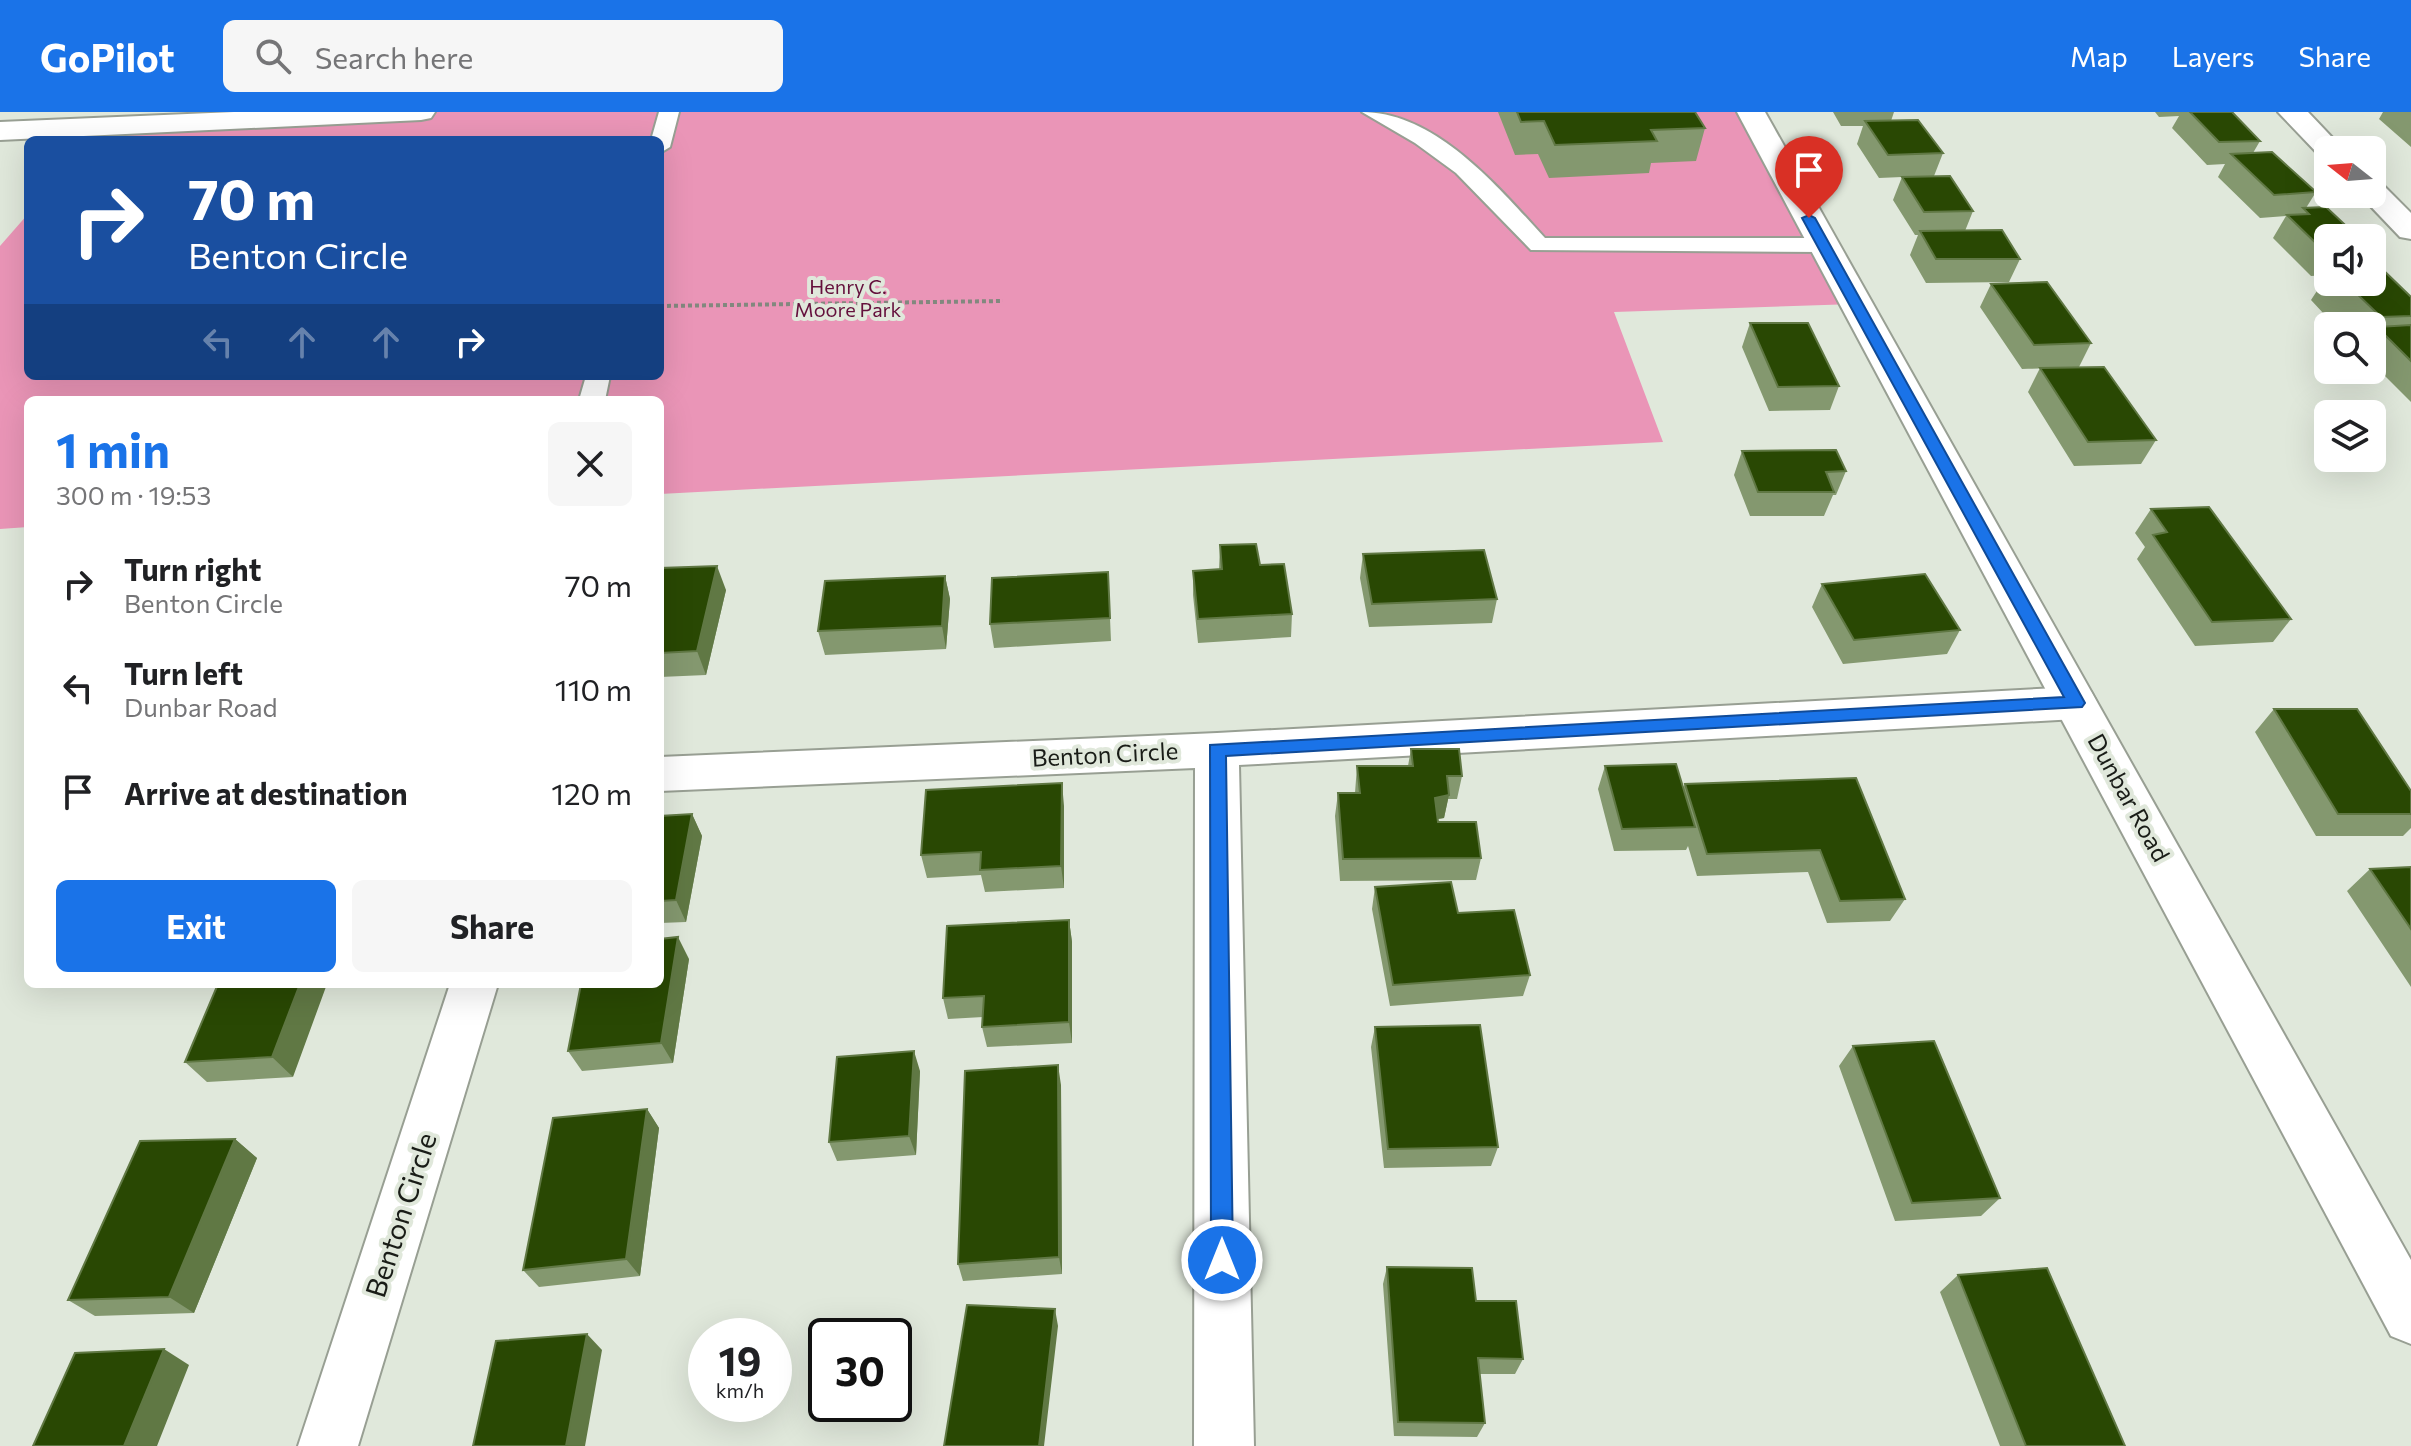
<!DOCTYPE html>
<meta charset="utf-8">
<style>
body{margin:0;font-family:Commissioner,sans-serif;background:#f6f6f6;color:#202124;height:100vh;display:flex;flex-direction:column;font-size:30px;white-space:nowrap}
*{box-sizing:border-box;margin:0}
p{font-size:26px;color:#757577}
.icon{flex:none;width:44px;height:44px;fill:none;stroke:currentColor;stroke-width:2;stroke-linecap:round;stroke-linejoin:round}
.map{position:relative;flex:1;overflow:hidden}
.panel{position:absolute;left:24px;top:284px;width:640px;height:592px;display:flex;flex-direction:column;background:#fff;border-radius:12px;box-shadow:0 8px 32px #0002}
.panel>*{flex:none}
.banner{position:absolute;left:24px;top:24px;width:640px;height:244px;border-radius:12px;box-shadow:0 8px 32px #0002;background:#1a4fa0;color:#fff;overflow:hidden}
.needle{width:52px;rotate:287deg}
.buttons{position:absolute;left:2314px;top:24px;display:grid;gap:16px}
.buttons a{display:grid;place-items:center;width:72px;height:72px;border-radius:12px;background:#fff;box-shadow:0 8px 32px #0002;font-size:40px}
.speed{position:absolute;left:688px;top:1206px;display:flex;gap:16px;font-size:40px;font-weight:700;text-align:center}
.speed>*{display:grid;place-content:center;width:104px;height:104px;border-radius:50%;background:#fff;box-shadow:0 8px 32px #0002;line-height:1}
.speed small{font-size:20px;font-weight:400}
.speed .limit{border:4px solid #111;border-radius:12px;background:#fff;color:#111}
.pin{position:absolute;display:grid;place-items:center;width:68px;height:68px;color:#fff;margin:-82px -34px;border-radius:50% 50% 50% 0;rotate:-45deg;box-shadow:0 0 8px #0007}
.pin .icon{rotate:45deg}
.me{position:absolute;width:88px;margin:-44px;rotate:0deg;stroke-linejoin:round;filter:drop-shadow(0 0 6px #0008)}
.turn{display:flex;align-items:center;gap:28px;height:168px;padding:0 32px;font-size:36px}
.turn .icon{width:104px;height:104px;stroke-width:2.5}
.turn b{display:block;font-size:56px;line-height:68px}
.lanes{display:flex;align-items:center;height:76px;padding:0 32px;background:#0003;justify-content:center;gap:40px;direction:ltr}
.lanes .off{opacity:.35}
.round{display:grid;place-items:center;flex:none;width:84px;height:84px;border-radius:12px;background:#f6f6f6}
.head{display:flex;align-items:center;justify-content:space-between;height:136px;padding:0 32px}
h1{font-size:48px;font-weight:700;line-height:60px;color:#1a73e8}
.primary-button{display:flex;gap:16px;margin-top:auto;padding:16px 32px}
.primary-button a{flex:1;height:92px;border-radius:12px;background:#1a73e8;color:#fff;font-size:32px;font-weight:700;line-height:92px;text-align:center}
.primary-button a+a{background:#f6f6f6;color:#202124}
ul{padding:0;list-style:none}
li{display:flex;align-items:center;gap:24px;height:104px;padding:0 32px}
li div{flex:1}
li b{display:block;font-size:30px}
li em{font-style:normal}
header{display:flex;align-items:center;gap:48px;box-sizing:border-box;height:112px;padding:0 40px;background:#1a73e8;color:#fff}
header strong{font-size:38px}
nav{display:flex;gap:44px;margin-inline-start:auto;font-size:28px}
.search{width:560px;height:72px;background:#f6f6f6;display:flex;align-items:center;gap:20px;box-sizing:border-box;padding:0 28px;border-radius:12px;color:#757577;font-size:30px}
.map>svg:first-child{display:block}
</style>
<header>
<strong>GoPilot</strong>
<div class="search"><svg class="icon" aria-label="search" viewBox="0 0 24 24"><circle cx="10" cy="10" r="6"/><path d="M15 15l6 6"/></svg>Search here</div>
<nav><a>Map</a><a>Layers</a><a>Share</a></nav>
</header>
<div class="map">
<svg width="2411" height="1334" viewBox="0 0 2411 1334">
<rect width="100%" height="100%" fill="#e0e8db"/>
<!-- green -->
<path fill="#ea95b7" d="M421,0H1751L1855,192L1614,200L1663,330L660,382V288H28V415L0,417V134L28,102V264H660V28H94L106,14Z"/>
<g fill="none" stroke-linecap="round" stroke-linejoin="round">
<!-- service casing -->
<g stroke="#989f93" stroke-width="4">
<path id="service" d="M659,0H679L670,35L660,41V28H651Z
M1362,0C1436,0 1498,75 1545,126H1823L1834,133L1823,140L1531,138L1456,61L1415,31Z
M586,264H610L605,288H579Z"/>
</g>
<!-- minor casing -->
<g stroke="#989f93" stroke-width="4">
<path id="minor" d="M234,0H435L431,6L421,8L0,28V10Z
M2278,0H2308L2344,38H2328V46L2320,44Z
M2372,70L2383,73L2411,101V127L2400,125L2359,82H2372Z
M2076,575L2091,580L2097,591L2091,602L2076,607L1239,653L1254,1334H1194L1195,656L660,679V645L1217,621Z
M450,872H498L358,1334H298Z"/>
</g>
<!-- tertiary casing -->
<g stroke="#989f93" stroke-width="4">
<path id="tertiary" d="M1737,0H1765L2411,1148V1232L2391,1224Z"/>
</g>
<!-- path -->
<path stroke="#82887e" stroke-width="4" stroke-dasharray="4 3" stroke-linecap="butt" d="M660,194L1003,189"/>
<!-- service -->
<use href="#service" fill="#fff" fill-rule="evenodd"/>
<!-- minor -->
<use href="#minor" fill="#fff" fill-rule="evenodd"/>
<!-- tertiary -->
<use href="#tertiary" fill="#fff" fill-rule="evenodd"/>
</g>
<!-- wall -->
<path fill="#84986f" d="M1498,0H1695L1705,16L1696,49L1651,51L1649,61L1549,66L1538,42L1515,43Z
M1833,0H1894L1891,9L1943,41L1934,64L1973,99L1965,119L2020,147L2009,170L1926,171L1910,143L1918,123H1915L1893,88L1902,65L1879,66L1857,32L1863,14H1841Z
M2155,0H2232L2260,29L2253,41L2316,80L2306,96L2328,126V163L2311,164L2273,126L2286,104L2260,106L2218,65L2225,52L2207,53L2172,16L2179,4L2159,5Z
M2383,0H2411V35L2379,7Z
M2326,165H2328V170H2372L2411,185V290L2372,251V214H2349L2336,201L2324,202L2311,188Z
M1991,172L2091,231L2079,255L2022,257L1980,195Z
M1750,211L1839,274L1830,298L1769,299L1742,235Z
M2040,256L2156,328L2141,352L2074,354L2028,280Z
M1742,339L1846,359L1836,383H1833L1824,404H1750L1734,363Z
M2151,397L2291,507L2273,530L2195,534L2137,447L2145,435L2135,421Z
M1220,433L1260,453L1292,502L1291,525L1198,531L1193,483V459L1219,458Z
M1363,442L1497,487L1492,511L1369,515L1360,466Z
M660,456L726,478L706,563L660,565Z
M1108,460L1111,529L994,536L990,512Z
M945,464L950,487L946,537L825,543L818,519Z
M1822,472L1960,518L1947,542L1843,552L1812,495Z
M2274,597L2411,679V716L2403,724H2316L2255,620Z
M1411,637L1462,664L1457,687H1448L1444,706L1438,707V710L1481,746L1476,768L1340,769L1335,704L1338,681H1355L1357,654H1408Z
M1605,654L1683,676L1685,672L1856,666L1905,787L1890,809L1827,811L1808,760L1697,764L1688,734L1686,738L1614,739L1598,677Z
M1064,694V776L985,780L981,763L927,766L921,743Z
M692,702L702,724L686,810L660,811V704Z
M2411,755V875L2347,779L2370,757Z
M1375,775L1458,801L1530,863L1523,884L1390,894L1372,797Z
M1069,808L1072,830V931L987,935L982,915L983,905L948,907L943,886Z
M689,847L673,951L582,959L568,939Z
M218,872L293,965L207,970L185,950Z
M1375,915L1498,1035L1491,1054L1384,1056L1371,935Z
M1853,934L2000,1086L1981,1104L1895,1109L1839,954Z
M920,959L916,1043L837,1049L829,1030Z
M1061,973L1062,1162L963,1169L958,1152Z
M647,997L659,1016L640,1164L539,1175L523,1158Z
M235,1027L257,1046L194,1201L95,1204L68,1188Z
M1387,1155L1476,1189L1523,1247L1515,1262H1479L1485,1311L1477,1325L1394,1324L1383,1172Z
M1958,1163L2125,1334H2000L1940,1180Z"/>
<!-- shaded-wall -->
<path fill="#607844" d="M717,454L726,478L706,563L697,539Z
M945,464L950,487L946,537L942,514Z
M1062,671L1064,694V776L1061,754Z
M1449,683L1444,706L1430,708L1435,686Z
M692,702L702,724L686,810L676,788Z
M1069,808L1072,830V931L1069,910Z
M678,825L689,847L673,951L661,931Z
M300,872H327L293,965L272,945Z
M914,939L920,959L916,1043L909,1024Z
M1058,953L1061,973L1062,1162L1059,1145Z
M647,997L659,1016L640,1164L626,1147Z
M235,1027L257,1046L194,1201L169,1185Z
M1055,1197L1058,1214L1044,1334H1039Z
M587,1222L602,1238L585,1334H566Z
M164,1237L189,1253L157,1334H124Z"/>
<!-- building -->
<path fill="#294803" stroke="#607844" stroke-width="2" d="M1517,0H1695L1705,16L1651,18L1657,29L1555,33L1544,9L1521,10Z
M2190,0H2232L2260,29L2219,30Z
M1918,8L1943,41L1888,43L1865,9Z
M2272,40L2316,80L2274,83L2231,42Z
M1950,64L1973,99L1924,100L1902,65Z
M2326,95L2359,126H2328V141H2326L2287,103L2309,102L2303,96Z
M2002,118L2020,147H1936L1920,119Z
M2372,151H2376L2411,185V204L2381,205L2352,177L2340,178L2331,170H2372Z
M2047,170L2091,231L2034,233L1991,172Z
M1750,211H1808L1839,274L1778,275Z
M2411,213V249L2377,215Z
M2104,255L2156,328L2088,330L2040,256Z
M1836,338L1846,359L1826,360L1834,380H1758L1742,339Z
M2209,395L2291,507L2212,510L2153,423L2167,420L2151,397Z
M1256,432L1260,453L1284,452L1292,502L1198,507L1193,459L1222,457L1220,433Z
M1484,438L1497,487L1372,492L1363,442Z
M717,454L697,539L660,541V456Z
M1108,460L1110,506L990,512L992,466Z
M1925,462L1960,518L1854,528L1822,472Z
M945,464L942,514L818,519L825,469Z
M2274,597H2357L2411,679V702H2338Z
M1411,637H1459L1462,664H1447L1449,683L1435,686L1438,710H1476L1481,746L1343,747L1338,681H1360L1357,654H1413Z
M1676,652L1695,715L1622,717L1605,654Z
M1856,666L1905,787L1840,789L1820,738L1707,742L1685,672Z
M1062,671L1061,754L980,758L981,740L921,743L926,678Z
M692,702L676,788L660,789V704Z
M2411,755V817L2370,757Z
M1451,770L1458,801L1514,798L1530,863L1393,873L1375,775Z
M1069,808V910L982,915L984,884L943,886L947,814Z
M678,825L661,931L568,939L581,872H660V827Z
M218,872H300L272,945L185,950Z
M1480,913L1498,1035L1388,1037L1375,915Z
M1934,929L2000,1086L1912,1091L1853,934Z
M914,939L909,1024L829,1030L837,945Z
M1058,953L1059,1145L958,1152L965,959Z
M647,997L626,1147L523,1158L553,1006Z
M235,1027L169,1185L68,1188L140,1029Z
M1387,1155L1472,1156L1476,1189H1516L1523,1247L1478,1246L1485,1311L1398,1310Z
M2047,1156L2125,1334H2026L1958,1163Z
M967,1193L1055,1197L1039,1334H944Z
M587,1222L566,1334H473L496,1229Z
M164,1237L124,1334H33L75,1241Z"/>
<!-- route -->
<path fill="#1a73e8" stroke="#114b97" stroke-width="2" d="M1809,103L1815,106L2085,591L2082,595L1226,644L1233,1148L1230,1156L1222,1160L1214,1156L1211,1148L1210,633L2064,585L1802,106Z"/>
<g text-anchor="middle" stroke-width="8" stroke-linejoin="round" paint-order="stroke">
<!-- far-park labels -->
<g font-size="20" fill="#64103c" stroke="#e0e8db">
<text x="848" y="182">Henry C.<tspan x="848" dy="23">Moore Park</tspan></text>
</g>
<!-- street labels -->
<g font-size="24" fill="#191c17" stroke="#e0e8db">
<text transform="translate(1105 643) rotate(-3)" y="8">Benton Circle</text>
<text transform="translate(2128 686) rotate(61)" y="8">Dunbar Road</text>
</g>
<!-- near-street labels -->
<g font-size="28" fill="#191c17" stroke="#e0e8db">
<text transform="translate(401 1103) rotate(-72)" y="10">Benton Circle</text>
</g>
</g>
</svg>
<div class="buttons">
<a><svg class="needle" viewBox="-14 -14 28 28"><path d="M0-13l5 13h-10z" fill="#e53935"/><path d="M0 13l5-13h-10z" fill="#757577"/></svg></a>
<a><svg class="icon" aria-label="sound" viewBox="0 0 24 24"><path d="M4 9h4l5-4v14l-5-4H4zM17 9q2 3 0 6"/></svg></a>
<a><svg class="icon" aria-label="search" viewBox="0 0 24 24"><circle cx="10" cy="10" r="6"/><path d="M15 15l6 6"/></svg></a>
<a><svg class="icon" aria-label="layers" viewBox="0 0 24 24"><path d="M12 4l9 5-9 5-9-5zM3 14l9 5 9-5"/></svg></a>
</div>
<div class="speed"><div>19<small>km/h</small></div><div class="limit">30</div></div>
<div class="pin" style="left:1809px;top:106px;background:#d93025"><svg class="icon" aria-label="arrive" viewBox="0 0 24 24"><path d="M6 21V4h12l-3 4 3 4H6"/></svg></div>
<svg class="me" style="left:1222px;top:1148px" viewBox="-20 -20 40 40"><circle r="17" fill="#1a73e8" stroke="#fff" stroke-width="3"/><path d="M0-11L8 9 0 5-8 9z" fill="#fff"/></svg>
<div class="banner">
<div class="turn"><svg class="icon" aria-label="right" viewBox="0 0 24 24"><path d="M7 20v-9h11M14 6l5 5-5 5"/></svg><div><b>70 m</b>Benton Circle</div></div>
<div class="lanes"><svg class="icon off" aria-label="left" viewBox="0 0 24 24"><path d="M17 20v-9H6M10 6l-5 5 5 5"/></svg><svg class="icon off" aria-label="ahead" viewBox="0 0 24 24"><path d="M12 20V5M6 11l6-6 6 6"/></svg><svg class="icon off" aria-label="ahead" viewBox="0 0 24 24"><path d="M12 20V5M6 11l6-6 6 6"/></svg><svg class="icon" aria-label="right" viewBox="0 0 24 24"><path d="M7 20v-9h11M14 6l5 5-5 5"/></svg></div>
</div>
<section class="panel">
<div class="head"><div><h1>1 min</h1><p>300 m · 19:53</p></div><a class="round"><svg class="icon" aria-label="close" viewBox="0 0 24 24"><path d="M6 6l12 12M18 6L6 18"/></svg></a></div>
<ul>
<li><svg class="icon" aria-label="right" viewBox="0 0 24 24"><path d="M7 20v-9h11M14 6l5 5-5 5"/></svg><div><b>Turn right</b><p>Benton Circle</p></div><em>70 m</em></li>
<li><svg class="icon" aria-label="left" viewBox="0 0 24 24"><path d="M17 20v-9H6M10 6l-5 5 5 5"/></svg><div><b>Turn left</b><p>Dunbar Road</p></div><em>110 m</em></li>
<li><svg class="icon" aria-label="arrive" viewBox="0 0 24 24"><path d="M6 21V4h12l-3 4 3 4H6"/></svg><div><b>Arrive at destination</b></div><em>120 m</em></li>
</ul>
<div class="primary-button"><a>Exit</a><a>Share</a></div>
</section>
</div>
